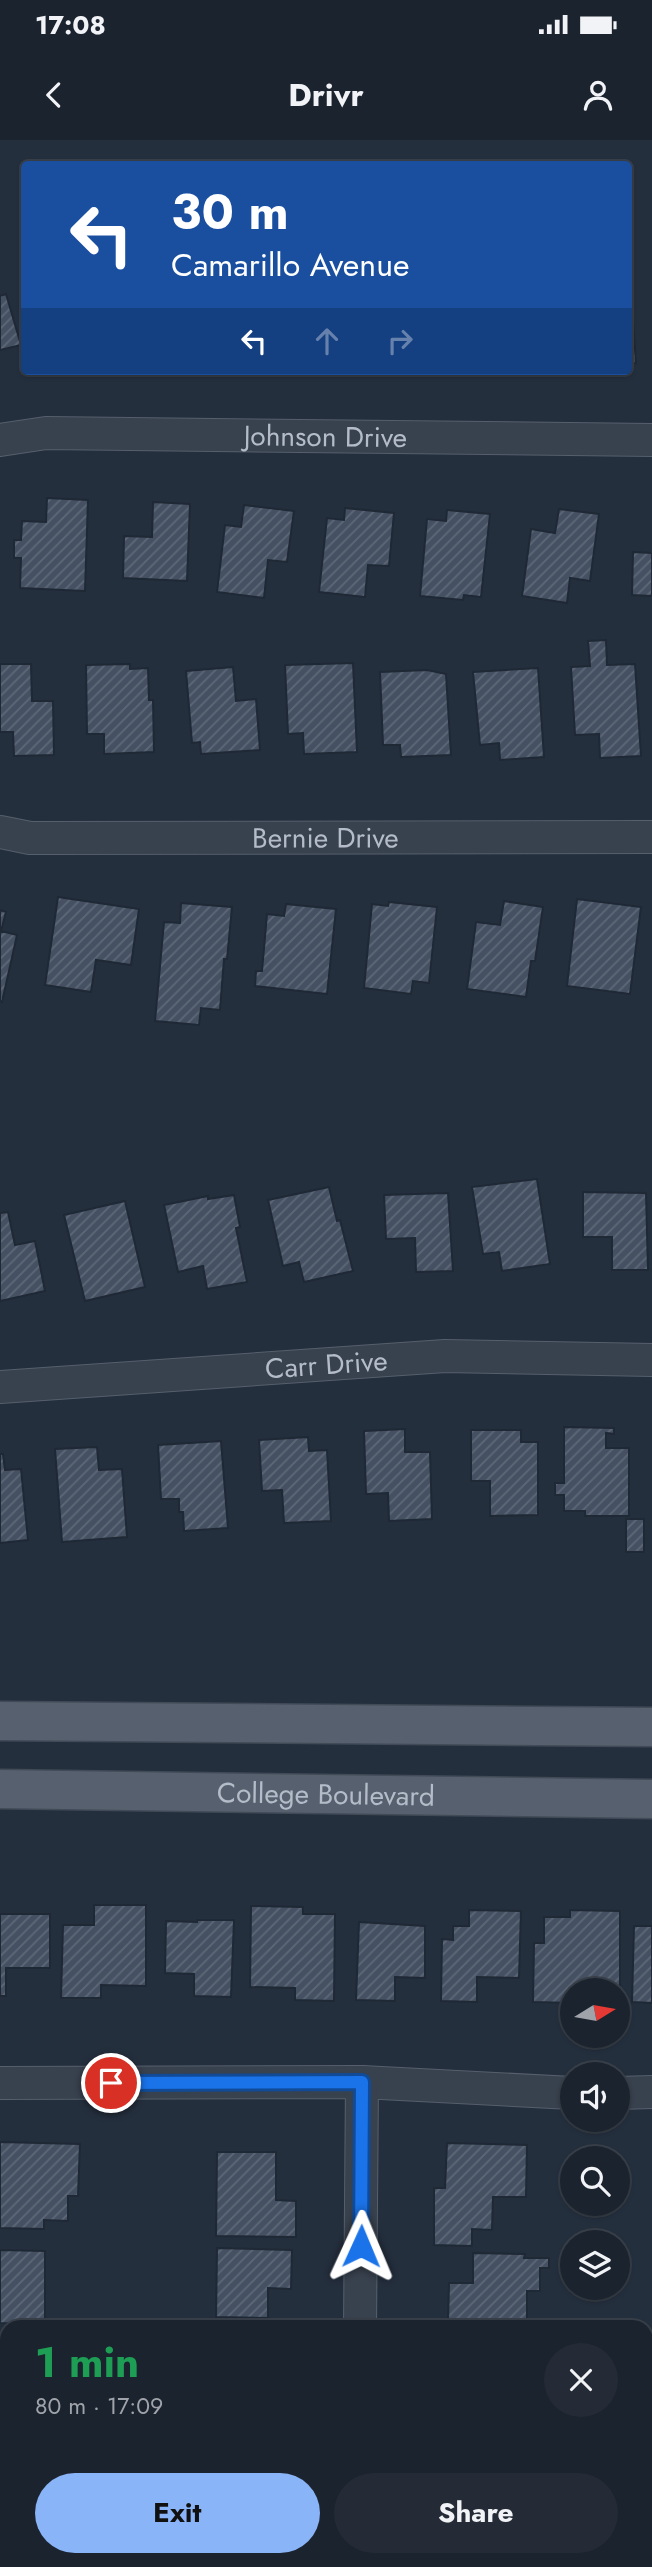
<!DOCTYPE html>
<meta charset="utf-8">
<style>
body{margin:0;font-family:Jost,sans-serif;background:#242b36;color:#f1f3f6;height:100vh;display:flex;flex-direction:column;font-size:26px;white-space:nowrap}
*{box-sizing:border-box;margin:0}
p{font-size:23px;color:#a0a4aa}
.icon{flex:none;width:38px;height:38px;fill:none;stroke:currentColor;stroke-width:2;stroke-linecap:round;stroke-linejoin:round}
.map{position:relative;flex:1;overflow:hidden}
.details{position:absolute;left:0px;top:2180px;width:653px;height:247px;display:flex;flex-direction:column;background:#1b232e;border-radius:21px 21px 0 0;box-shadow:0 2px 5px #0004,0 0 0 2px #39404a}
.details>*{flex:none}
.banner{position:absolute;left:21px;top:21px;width:611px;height:214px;border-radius:7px;box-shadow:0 2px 5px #0004,0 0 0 2px #39404a;background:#1a4fa0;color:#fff;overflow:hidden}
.needle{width:46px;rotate:79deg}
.fabs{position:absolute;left:560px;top:1838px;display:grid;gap:14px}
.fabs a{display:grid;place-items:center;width:70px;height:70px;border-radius:50%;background:#1b232e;box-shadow:0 2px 5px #0004,0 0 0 2px #39404a;font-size:35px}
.pin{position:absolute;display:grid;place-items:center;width:60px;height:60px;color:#fff;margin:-30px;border:4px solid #fff;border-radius:50%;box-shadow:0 2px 7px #0007}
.me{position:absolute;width:77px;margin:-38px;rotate:1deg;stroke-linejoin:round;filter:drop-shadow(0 0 5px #0008)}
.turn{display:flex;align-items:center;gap:24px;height:147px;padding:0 35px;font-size:32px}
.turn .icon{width:91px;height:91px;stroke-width:2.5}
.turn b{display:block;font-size:49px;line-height:60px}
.lanes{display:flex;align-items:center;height:66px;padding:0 35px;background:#0003;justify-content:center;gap:35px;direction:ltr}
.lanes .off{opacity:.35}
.round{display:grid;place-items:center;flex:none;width:74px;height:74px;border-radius:37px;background:#242b36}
.summary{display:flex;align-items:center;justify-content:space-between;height:119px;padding:0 35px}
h1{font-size:42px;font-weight:700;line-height:52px;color:#1e9e55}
.button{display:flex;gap:14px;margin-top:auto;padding:14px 35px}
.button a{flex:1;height:80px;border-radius:42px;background:#8ab4f8;color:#111;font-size:28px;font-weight:700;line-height:80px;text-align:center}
.button a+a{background:#242b36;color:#f1f3f6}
.status{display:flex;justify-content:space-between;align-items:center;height:49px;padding:0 35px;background:#1b232e;direction:ltr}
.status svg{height:19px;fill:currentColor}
header{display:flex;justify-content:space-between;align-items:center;height:91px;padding:0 35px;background:#1b232e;font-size:32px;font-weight:700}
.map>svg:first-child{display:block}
</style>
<div class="status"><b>17:08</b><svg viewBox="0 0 49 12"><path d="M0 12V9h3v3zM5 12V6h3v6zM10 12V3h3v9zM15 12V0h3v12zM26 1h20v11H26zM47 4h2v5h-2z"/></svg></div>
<header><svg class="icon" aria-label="back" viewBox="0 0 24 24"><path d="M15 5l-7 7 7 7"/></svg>Drivr<svg class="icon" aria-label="person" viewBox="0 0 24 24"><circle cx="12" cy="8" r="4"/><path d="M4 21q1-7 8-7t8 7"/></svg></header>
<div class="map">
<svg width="652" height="2427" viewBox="0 0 652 2427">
<defs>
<pattern id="building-hatch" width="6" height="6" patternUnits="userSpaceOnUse" patternTransform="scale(1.75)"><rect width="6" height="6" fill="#455162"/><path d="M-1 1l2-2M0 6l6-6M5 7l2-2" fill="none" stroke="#5d6877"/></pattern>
</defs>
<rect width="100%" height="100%" fill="#242f3e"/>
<!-- building -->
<path fill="url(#building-hatch)" stroke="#1f2835" stroke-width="2" d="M6,154L21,205L0,210V156Z
M628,162L629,169H632L636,223L628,224Z
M47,358L88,360L85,451L20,448L21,418H14V400H21L22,381L46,382Z
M153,362L190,364L187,441L123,438L124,396L152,397Z
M244,365L294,371L287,422L268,420L264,458L217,452L225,385L241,387Z
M345,368L394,373L389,426L368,425L365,457L319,452L327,378L344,380Z
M559,369L599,374L590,441L570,438L567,463L522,456L531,389L555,393Z
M447,370L490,374L481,457L464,455L463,460L420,456L427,379L446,381Z
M633,412L652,413V456L632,455Z
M606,500L607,525L635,524L641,616L600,618L599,594L575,595L571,527L590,526L588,501Z
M353,523L357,612L304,614L303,593L288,594L285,525Z
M0,524H31L32,561H53L54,615L14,616L13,592H0Z
M130,524V529L148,528L149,560H153L154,612L104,614V594H87L86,525Z
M233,527L236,561L256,559L260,610L201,614L200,602L192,603L186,531Z
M538,528L544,617L500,620L499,603L480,605L473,532Z
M427,530L446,534L451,615L401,617L400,605H383L380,532Z
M58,757L139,769L131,825L96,820L91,852L45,845Z
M577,759L641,767L630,854L567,846Z
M504,761L543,767L535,821H531L526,857L467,849L476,782L500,785Z
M389,762L437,767L429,843L413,841L411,854L364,848L372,764L388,766Z
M181,763L232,767L227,819H224L220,870L201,868L199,885L155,881L164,782L180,783Z
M286,764L336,769L327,854L255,846L256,831H262L267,774L284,776Z
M0,770L6,772L1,791L17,795L2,862L0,861Z
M537,1039L550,1124L502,1131L499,1112L483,1114L472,1047Z
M329,1047L337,1081L340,1080L353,1131L304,1142L299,1122L283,1126L268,1060Z
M583,1052L646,1053L648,1130H612V1097H583Z
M448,1053L453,1131L416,1132L415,1098L386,1099L384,1055Z
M234,1055L240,1087L236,1088L247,1142L207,1149L203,1126L178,1132L164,1065L208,1056V1059Z
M125,1061L145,1147L85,1161L64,1075Z
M8,1072L15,1105L35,1101L45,1151L0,1161V1073Z
M564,1287L614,1288V1294L606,1293V1308H629V1376H585V1371H564V1355H555V1343H564Z
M405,1289V1312H430L432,1379L389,1381L388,1353L366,1354L364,1291Z
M471,1290H521V1302H538V1375L490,1376V1341H471Z
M308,1297L309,1311L327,1310L331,1381L284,1383L282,1350L262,1351L259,1300Z
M221,1301L228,1388L184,1391L183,1372H179V1359H161L158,1305Z
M97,1307L99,1330L122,1329L127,1397L62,1402L55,1309Z
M0,1314H3L5,1330L21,1329L28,1400L0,1403Z
M626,1379H644V1412H626Z
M94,1765H146V1846L101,1845V1858H61L63,1785H94Z
M251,1766L303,1767V1774H335L334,1861L295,1860V1848L250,1847Z
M469,1770L521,1771L519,1838L477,1837V1862L441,1861L442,1799L453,1800V1786H469Z
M570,1770L620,1771V1851L572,1850V1863L533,1862L534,1803H544V1777H570Z
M0,1774H50V1828H6V1856H0Z
M197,1780H234L231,1857L194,1856V1834L165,1833L166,1781L197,1782Z
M359,1782L425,1786V1838L395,1837V1861L356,1860Z
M634,1786H652V1863L632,1862Z
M0,2002L80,2004L78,2056H68V2081L44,2080V2089L0,2088Z
M447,2003L527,2005L526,2057H493L492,2090L472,2089V2106L434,2105V2048H445Z
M217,2012H276V2060L296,2061V2097L216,2096Z
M217,2108L292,2110L291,2149L268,2148V2178L216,2177Z
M0,2110L45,2111V2184L0,2183Z
M473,2113L525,2114L524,2118H549V2128H540V2151H527V2180H448L449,2143H473Z
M0,2376L7,2390V2420H10L0,2425Z"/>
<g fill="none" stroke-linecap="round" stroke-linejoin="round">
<!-- street casing -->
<g stroke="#565f6c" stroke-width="34">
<g id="street">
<path id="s1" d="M0,300L46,293L652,300"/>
<path id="s2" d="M0,692L30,698L652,697"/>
<path id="s3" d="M0,1247L445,1216L652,1220"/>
<path d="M0,1943L362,1942L572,1953"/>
<path d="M618,1953L652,1952"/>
<path d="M360,2188L362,1942"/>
</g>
</g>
<!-- primary casing -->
<g stroke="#414a57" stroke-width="41">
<g id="primary">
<path d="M0,1581L652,1587"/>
<path id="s4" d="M0,1649L652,1659"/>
</g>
</g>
<!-- street -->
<use href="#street" stroke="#38414e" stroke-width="32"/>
<!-- primary -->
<use href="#primary" stroke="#56606e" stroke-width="38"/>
</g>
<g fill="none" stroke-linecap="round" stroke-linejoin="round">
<!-- route casing -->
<g stroke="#114b97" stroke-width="18">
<path id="route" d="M111,1943L362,1942L361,2106"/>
</g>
<!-- route -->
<use href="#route" stroke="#1a73e8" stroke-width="12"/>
</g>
<g text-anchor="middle" stroke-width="7" stroke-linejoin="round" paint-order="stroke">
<!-- street labels -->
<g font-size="28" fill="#b4bcc9" stroke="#1d2633">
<text dy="10" stroke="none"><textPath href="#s1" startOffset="326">Johnson Drive</textPath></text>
<text dy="10" stroke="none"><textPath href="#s2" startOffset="326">Bernie Drive</textPath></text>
<text dy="10" stroke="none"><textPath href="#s3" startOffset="327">Carr Drive</textPath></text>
<text dy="10" stroke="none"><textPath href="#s4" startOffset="326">College Boulevard</textPath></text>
</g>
</g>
</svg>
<div class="fabs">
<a><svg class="needle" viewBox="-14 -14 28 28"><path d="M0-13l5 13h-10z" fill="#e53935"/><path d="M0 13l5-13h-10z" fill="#a0a4aa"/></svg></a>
<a><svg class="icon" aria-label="sound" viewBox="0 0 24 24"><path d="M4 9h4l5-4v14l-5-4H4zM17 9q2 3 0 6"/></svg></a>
<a><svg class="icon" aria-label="search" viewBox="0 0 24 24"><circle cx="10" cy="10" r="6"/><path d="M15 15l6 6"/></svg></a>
<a><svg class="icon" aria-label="layers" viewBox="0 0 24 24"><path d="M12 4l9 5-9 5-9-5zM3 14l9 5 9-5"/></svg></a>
</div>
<div class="pin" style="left:111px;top:1943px;background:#d93025"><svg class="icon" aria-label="arrive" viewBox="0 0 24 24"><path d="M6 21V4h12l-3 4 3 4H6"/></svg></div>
<svg class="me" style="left:361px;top:2106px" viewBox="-20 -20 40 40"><path d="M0-17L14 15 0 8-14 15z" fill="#1a73e8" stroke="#fff" stroke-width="4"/></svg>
<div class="banner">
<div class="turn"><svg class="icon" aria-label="left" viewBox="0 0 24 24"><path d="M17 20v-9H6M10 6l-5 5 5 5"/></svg><div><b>30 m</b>Camarillo Avenue</div></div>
<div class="lanes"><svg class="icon" aria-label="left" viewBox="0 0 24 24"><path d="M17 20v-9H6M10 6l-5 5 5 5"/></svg><svg class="icon off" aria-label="ahead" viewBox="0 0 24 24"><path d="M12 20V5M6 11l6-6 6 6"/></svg><svg class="icon off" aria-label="right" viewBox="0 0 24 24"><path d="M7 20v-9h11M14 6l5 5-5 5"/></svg></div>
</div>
<section class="details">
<div class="summary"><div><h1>1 min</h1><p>80 m · 17:09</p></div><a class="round"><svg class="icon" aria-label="close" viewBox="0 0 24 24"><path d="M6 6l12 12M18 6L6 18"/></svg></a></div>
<div class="button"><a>Exit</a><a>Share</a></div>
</section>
</div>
